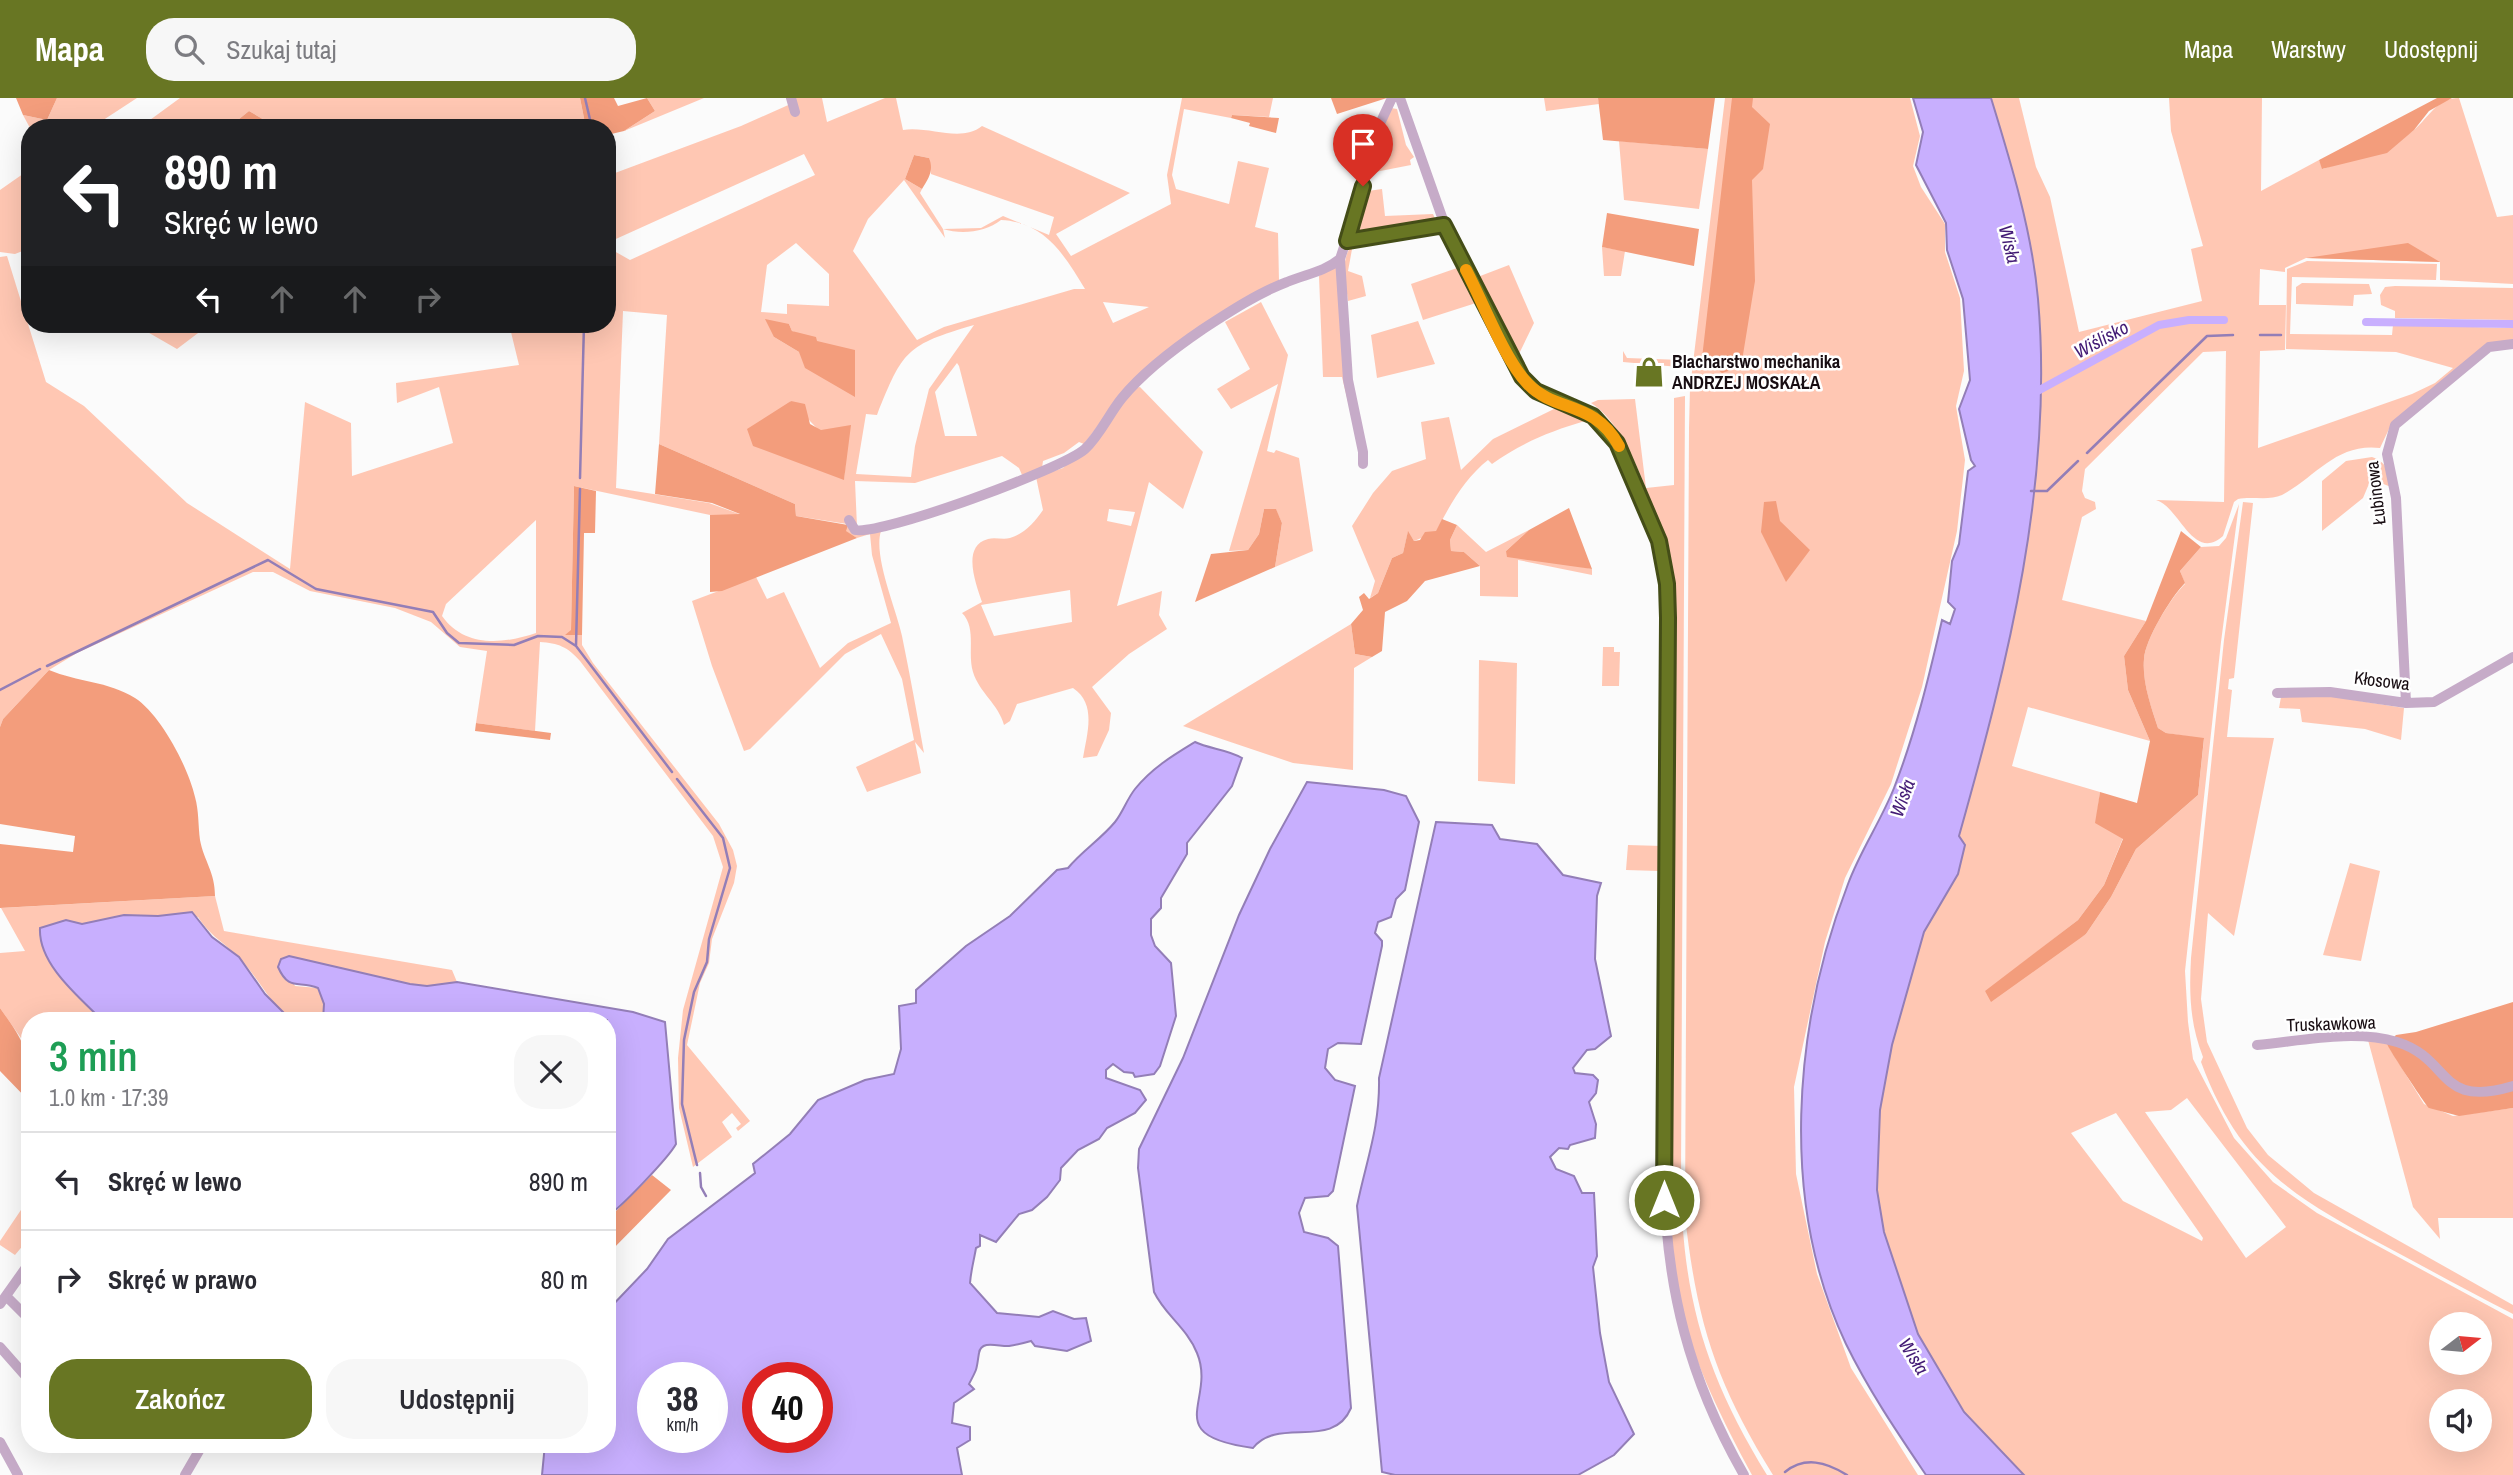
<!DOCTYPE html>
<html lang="pl">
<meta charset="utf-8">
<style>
body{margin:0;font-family:"Archivo Narrow",sans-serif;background:#f7f7f7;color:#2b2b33;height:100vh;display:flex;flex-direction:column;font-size:26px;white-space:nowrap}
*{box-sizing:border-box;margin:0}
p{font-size:23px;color:#7c7c81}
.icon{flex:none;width:38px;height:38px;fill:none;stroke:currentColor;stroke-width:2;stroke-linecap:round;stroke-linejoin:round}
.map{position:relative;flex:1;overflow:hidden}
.side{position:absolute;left:21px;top:914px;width:595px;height:441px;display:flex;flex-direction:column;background:#fff;border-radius:28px;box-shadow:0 7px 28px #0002}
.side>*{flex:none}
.hud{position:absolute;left:21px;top:21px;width:595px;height:214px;border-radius:28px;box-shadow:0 7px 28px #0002;background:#202124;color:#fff;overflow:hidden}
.needle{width:46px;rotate:74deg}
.controls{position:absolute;left:2429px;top:1214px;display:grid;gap:14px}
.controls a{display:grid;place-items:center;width:63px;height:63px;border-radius:50%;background:#fff;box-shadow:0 7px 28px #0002;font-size:35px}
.speed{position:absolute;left:637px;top:1264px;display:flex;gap:14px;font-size:35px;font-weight:700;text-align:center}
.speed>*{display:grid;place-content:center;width:91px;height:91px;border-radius:50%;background:#fff;box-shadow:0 7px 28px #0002;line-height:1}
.speed small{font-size:18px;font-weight:400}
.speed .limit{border:10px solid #d22;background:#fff;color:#111}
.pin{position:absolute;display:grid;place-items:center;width:60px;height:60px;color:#fff;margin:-72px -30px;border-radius:50% 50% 50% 0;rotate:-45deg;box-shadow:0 0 7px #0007}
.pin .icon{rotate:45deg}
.me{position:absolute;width:77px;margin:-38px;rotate:0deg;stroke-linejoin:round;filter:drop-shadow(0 0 5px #0008)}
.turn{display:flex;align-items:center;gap:24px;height:147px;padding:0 28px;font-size:32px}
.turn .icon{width:91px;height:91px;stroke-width:2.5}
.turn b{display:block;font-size:49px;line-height:60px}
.lanes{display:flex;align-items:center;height:66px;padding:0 28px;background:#0003;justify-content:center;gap:35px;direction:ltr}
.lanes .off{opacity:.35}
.round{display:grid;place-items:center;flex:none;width:74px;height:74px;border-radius:28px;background:#f7f7f7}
.summary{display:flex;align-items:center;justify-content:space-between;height:119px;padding:0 28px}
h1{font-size:42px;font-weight:600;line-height:52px;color:#1e9e55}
.button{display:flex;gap:14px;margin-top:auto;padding:14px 28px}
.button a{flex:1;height:80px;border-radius:28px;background:#687623;color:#fff;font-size:28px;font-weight:600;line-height:80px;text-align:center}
.button a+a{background:#f7f7f7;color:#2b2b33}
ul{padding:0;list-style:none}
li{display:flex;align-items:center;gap:21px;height:98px;padding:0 28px;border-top:2px solid #e1e1e2}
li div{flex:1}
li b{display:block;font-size:26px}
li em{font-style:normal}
header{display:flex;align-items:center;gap:42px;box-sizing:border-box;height:98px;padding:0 35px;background:#687623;color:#fff}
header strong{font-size:33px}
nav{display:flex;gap:38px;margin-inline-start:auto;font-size:24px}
.search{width:490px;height:63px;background:#f7f7f7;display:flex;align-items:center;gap:18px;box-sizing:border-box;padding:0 24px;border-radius:28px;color:#7c7c81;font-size:26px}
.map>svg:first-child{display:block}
</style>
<header>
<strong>Mapa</strong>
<div class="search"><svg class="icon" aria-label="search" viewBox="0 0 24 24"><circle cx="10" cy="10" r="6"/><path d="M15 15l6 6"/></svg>Szukaj tutaj</div>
<nav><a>Mapa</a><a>Warstwy</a><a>Udostępnij</a></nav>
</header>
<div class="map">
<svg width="2513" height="1377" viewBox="0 0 2513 1377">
<rect width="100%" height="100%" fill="#fbfbfb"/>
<!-- green -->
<path fill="#ffc7b3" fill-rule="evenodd" d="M57,0H137L91,30H30L23,17L47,22Z
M180,0H580L586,30H278L249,13L228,30H139Z
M647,0H704L624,33L655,13Z
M794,0H822L827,24L885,0H896L903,32C930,28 961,45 982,28L1130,95L1056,136L1071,158L1171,106L1167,77L1182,0H1273L1269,19L1232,17L1231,20L1184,11L1172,77L1176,91L1229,106L1238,63L1269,70L1255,129L1278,135L1279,183L1186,239L1103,321L1084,346L1079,344L1064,355L1043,363L1042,370L1022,377L1019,370L1002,358L915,385L855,383L857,429L881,433C873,458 896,510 902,538C910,577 917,616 924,655L915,644L921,675L867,694L856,669L914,642L902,581L881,536L845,556L750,651L744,653L712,568L692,503L756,479L767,501L784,494L820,570L848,545L891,525L872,457L870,436L857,440L845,433L847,426L796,418L795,406L659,346L667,217L623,213L616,390L709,405L742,417H710L574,388L571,533L566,537H582V547L593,565L719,726L733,752L737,768L734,785L712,841L709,865L700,885L687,947L750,1023L738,1033L736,1030L741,1026L732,1015L722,1024L732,1039L693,1069L679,1010L678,960L683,912L723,769L713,738L580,563C568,549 558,545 540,544L535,633L476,625L487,553L460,549L431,524L395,510L310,493L273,474H253L77,555L49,572L3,621L0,629V159L7,158L46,284L84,308L187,405L290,471L305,304L351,325L352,378L453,345L439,289L397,305L396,285L519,267L509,226H607V149L630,162L815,77L804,56L607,145V104L615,92H607V78L741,28L795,4ZM914,57L929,60L931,76L1054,119L1049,137L1003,118L981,130L943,131L920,95L922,91L905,81ZM904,82L945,140L943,131C962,137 986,134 1001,122C1045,124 1065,158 1085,191H1074L944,229L917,242L853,153L868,121ZM796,145L829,176V208L787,206V216L761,214L767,167ZM1103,204L1149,209L1113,225ZM789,226L792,233L816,243L799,254L774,239ZM974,227L929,291L915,348L911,379L856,376L866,316L877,317C903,252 906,247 974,227ZM957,265L959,268L977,338H945L935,294ZM791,303L846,361L844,381L783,310ZM536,422V535C503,546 465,550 442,518L446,506Z
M1544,0H1598L1599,6L1546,13Z
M1725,0H1910L1920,38L1913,68L1921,89L1945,126V154L1960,200L1964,273L1956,308L1965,362L1957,433L1922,589L1891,686L1845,780L1825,844L1794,989L1796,1076L1817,1176L1851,1270L1918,1377H1773C1716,1285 1697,1225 1685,1118L1689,330L1690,290Z
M1991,0H2019L2036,69L2050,99L2079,234L2202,203L2191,151L2203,148L2171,33L2169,0H2262L2261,93L2319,62L2323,71C2344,64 2400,45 2415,31C2429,19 2437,0 2459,0L2497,119L2513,117V186L2440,182V164L2306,160L2285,170V174L2260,171L2259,207H2286L2285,252L2260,253L2258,350L2412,296L2435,285L2453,270L2396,254L2286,251L2287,171L2307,163L2437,166L2436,182L2292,179L2290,236L2392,237L2393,227L2513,230V242L2494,245L2389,331L2380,350C2336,345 2317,378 2282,397C2269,403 2251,398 2238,401L2234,404L2223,438C2193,465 2179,408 2156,402L2224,404L2226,253L2203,254L2085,371L2082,393L2085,400L2095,404L2096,411L2082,419L2062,502L2146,523L2124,558L2128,592L2150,643L2028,609L2012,668L2100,694L2096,724L2123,740L2104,787L2078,822L1985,894L2086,836L2111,799L2136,751L2198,697L2204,641L2166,635L2158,630C2151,608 2142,585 2144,561C2145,542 2171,499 2185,486L2180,473L2201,449L2219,448L2226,440L2239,406L2221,544L2185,873L2188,924L2193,961L2234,1040L2273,1084L2317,1115L2513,1221V1377H2024L1964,1314L1918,1236L1884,1134L1877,1092L1880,1012L1892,947L1924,834L1958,776L1965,748L1959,738C2008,565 2054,383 2038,201C2032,133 2011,65 1991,0ZM2187,1000L2286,1129L2246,1160L2145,1014L2171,1012ZM2116,1015L2203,1140L2202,1143L2123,1103L2071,1035ZM2441,1227H2480V1265H2441ZM2441,1304H2480V1342H2441Z
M1391,10L1397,11L1406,47L1414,59L1410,62L1411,67L1370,75L1380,29Z
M1619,43L1708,51L1699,111L1624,102Z
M30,71V150L15,156L0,154V92Z
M1382,91L1385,118L1433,116L1437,125L1356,137L1368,93Z
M1353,146L1348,173L1362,178L1366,198L1348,203C1346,183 1339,162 1353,146Z
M1602,149L1625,153L1621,178H1604Z
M1509,167L1534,225L1517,260L1475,180Z
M1333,170H1337L1349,308L1342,279H1323L1319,178Z
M1457,170L1476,205L1423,222L1411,186Z
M2302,185L2369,186L2372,196L2354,197L2353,208L2296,206V189Z
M2395,188L2513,190V222L2395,220V213L2381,207L2380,197L2385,189Z
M1261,204L1288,257L1267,353L1274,355L1276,352L1299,360L1313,453L1275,469L1282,425L1276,412L1264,411L1259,436L1248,452L1229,453L1278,286L1231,311L1217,291L1250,271L1225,224Z
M1418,223L1435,266L1377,280L1371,237Z
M151,226H210L177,251L144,232Z
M1623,253L1627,260L1682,262L1679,269L1623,264Z
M1140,289L1203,354L1183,411L1149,384L1117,508L1162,493L1159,517L1167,531L1129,556L1092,589L1111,615L1109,632L1097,658L1083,660C1087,635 1097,606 1073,590L1017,606L1010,623L1004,627C999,607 979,594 973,574C967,555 977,530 962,515L982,504C976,486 961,448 988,441C995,439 1003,442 1010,440C1024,436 1035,424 1043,412L1036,379L1063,370L1135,290ZM1109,411L1135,414L1131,428L1107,423ZM1070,492L1072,524L994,538L981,507Z
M1685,298L1681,1076C1681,1196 1705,1276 1767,1377H1752C1723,1323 1695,1268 1680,1208C1670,1166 1670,1122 1669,1079L1673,486C1666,440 1632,329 1591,305L1598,302L1635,301L1646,390L1674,387V300Z
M1556,310L1585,323C1551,333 1521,345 1492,366L1488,362C1465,380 1449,408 1436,434L1414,443L1408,434L1403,455L1392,460L1378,495L1370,500L1375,483L1352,428L1373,395L1392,373L1426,361L1421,324L1449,319L1461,372L1493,341Z
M2372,359C2387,364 2389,374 2391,389L2371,381L2363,400L2322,433V383L2346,363Z
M2243,404L2253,405L2234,580L2229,581L2228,591L2232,592L2227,639L2274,640L2234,838L2208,815L2201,901L2207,944L2247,1030L2268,1057L2314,1095L2513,1207V1216C2470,1194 2428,1171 2385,1148C2292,1098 2239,1067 2201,964L2203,959C2190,926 2189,896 2191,860L2224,542Z
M1457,427L1486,454L1529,432L1506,453L1592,471V477L1518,462V499L1480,498V468L1464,454L1451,453L1450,442Z
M1351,526L1355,556L1372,559L1354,570L1353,672L1293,665L1183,628Z
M1603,549H1614V554H1620L1619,588H1602Z
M1479,562L1517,565L1515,686L1478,683Z
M2329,598L2404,610L2401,642L2365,631L2302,624L2300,611L2279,610L2281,599Z
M1628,747L1662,748L1659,773L1626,772Z
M2350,765L2380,773L2361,863L2323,857Z
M215,798L224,833L452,872L457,884L427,888L410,886L289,858L281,861L295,888L318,890L324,906L323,922H291C267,903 256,874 233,854C219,841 210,837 198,819L124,817L82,826L65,822L49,863L102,922H30V960L21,940L0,910V855L25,853L1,810Z
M2368,942L2387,946L2424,1006L2453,1018L2513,1010V1120H2438L2440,1141L2413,1109Z
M25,1106L30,1110V1139L15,1157L0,1147V1143Z"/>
<!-- forest -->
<path fill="#f39d7c" d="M16,0H57L47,22L23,17Z
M580,0H614L618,8L647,0L655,13L624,33L607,37V30H586Z
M1331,0H1387L1337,16Z
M1598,0H1715L1708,51L1603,42Z
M1732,0H1753L1752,9L1770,26L1763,71L1752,82L1755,183L1741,269L1722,275L1702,260Z
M2437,0H2452L2429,13L2414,32L2387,55L2322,71L2319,62Z
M249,13L278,30H228Z
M1232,17L1279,20L1276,35L1249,28L1250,25L1231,20Z
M914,57L929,60C934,72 929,80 922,91L905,81Z
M1607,115L1699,131L1694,168L1602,149Z
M2408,145L2440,164L2306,160Z
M765,221L789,226L792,233L816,239L817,243L855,252V299L805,270L799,254L774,239Z
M791,303L805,306L810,326L821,332L851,327L844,382L753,348L747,331Z
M659,346L795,406L796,418L848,427L846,433L857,440L722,493L710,494V417L740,416L712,405L655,396Z
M574,388L596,393L595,435H584L582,537H565L571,532Z
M1776,403L1780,423L1810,452L1786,484L1761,434L1764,404Z
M1569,410L1592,471L1507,459L1506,453L1529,432Z
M1264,411H1276L1282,425L1275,469L1195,504L1211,456L1248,452L1259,436Z
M1442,421L1457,427L1450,442L1451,453L1464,454L1480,468L1425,483L1407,503L1385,514L1382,553L1372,559L1355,556L1351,526L1363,512L1359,499L1364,495L1369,501L1378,495L1392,460L1403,455L1408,433L1414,443L1420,442L1425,434L1436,433Z
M2181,433L2201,449L2180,473L2185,485C2171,499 2145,542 2144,561C2142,584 2151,608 2158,630L2166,635L2204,640L2198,697L2136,751L2111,799L2086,836L1991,904L1985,893L2078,822L2104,787L2123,741L2095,725L2100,694L2137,705L2150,643L2128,592L2124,558L2146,523Z
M49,572C77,584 108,583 135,600C161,617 188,669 195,699C199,713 198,728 200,742C204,763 215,774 215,798L0,810V746L73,754L75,738L0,726V629L3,621Z
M476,625L551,635L550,642L475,633Z
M2513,904V1010L2459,1018L2429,1010C2425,1006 2388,950 2387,946L2396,937L2416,934Z
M0,910C28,949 30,956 30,1004L0,973Z
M652,1077L671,1092L607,1157V1118L615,1114Z"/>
<!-- water -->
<path fill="#c8affe" stroke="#937eb7" stroke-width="2" fill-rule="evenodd" d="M1913,0H1991C2011,65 2032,133 2038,201C2054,383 2008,564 1959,738L1965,747L1958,776L1924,834L1892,947L1880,1012L1877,1092L1884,1134L1918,1236L1964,1314L2024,1377H1926C1897,1334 1869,1293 1846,1246C1779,1105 1793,928 1848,786C1860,753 1881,723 1894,690C1915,636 1929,579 1942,522L1950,526L1955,511L1948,504L1952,463L1959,446L1968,373L1975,368L1971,362L1959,311L1970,282L1963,201L1947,152L1946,125L1916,67L1923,34Z
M1195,644C1209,651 1227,651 1242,660L1232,688L1187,745V756L1161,800V810L1151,821V837L1155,848L1171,865L1176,918L1160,968L1154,976L1135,979L1133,975L1124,974L1113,966L1106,972V980L1140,992L1146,1002L1135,1015L1107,1030L1099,1041L1078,1052L1061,1070L1060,1082L1047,1099L1032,1112L1019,1116L996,1144L980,1137V1148L976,1150C974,1162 971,1172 970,1185L997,1215L1039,1219L1053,1213L1074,1221L1086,1220L1091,1243L1067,1253L1035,1248L1031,1243C1024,1245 1016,1247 1009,1248C1000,1249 981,1241 979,1255C976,1273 978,1269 969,1286L974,1291L954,1305L952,1325L970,1329V1342L957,1350L962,1377H542L545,1346H607V1213L647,1171L668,1141L755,1075L753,1066L790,1036L818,1002L865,982L894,976L901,951L899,908L916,905V892L966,848L1010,818L1057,772L1068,770C1082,753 1101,741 1115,724C1123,714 1127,701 1135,691C1152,670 1172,658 1195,644ZM712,1279V1339H653V1279ZM817,1279V1339H758V1279Z
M1307,684L1384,692L1406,698L1419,724L1405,792L1396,801L1391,819L1378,824L1375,835L1382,843V848L1361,946L1338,945L1328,951L1325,970L1335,982L1355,988L1333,1093L1328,1098L1305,1100L1299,1115L1304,1134L1328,1140L1338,1148L1351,1310C1333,1353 1278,1318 1253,1350C1158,1337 1217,1303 1197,1255C1187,1230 1165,1217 1154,1194L1138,1070L1139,1051L1183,960L1239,817L1270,751Z
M1436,724L1492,727L1500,741L1537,746L1563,777L1601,785L1597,798L1595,861L1611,938L1595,951L1587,952L1573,970L1575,975L1593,977L1598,982L1596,995L1589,1004L1596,1026L1595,1040L1570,1047L1568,1051L1559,1050L1550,1059L1556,1071L1574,1078L1582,1095H1594L1597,1158L1593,1169L1600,1235L1609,1284L1634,1336L1614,1357L1578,1377H1395L1382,1374L1357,1108C1366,1063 1380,1030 1379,980Z
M192,814L212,839L239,859L265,896L291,922H102C79,899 38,866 40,830L66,822L82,826L124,817L158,818Z
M289,858L410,886L427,888L457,884L633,914L665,924L676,1046C669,1059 619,1112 607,1118V922H323L324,906L318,890C299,882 289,894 278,869L281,861Z"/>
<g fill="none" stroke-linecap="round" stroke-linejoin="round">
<!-- stream -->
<path stroke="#937eb7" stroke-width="2.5" d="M585,0L592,30
M2260,237H2281
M2087,355L2207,238L2233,237
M580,380L584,226
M2031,393H2047L2078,363
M576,548L580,391
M47,568L268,462L316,491L433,514L447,535L459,545L514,547L538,538L562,539L576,548L672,674
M0,592L40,571
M677,681L723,740L730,770L709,841L707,864L694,894L684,942L682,1006L697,1067
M700,1075L701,1089L706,1098
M1785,1374C1805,1358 1826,1364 1847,1377"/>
<!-- canal -->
<path stroke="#c8affe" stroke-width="8" d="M2366,224L2513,226
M2032,296L2159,227L2189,222H2224"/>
<!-- minor -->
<path stroke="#c6abc8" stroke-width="10" d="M791,0L795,14
M1400,0L1448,136L1516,271L1536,293L1583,312L1600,323L1624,358L1659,443L1667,486L1668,520L1664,1080C1666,1190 1689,1281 1744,1377
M1347,143L1444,127
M1340,161L1348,282L1363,354V366
M849,422L855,432C880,438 1063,371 1085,351C1100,337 1109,316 1122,300C1144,273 1175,250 1203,231C1229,214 1258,195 1287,184C1306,176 1324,174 1340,161L1363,92L1369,49L1392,0
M2277,595L2330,594L2406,605L2434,604L2513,559
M2406,605L2396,400L2387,356L2395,327L2489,249L2513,246
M2257,947C2301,943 2354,931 2397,944C2452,961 2437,1011 2513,988
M6,1198L30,1222
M0,1206L30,1164
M0,1249L30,1283
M0,1344L18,1377
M185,1377L203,1346"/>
</g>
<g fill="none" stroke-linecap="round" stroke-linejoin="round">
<!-- route casing -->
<g stroke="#444d17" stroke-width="18">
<path id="route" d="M1363,88L1347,143L1444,127L1522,279L1536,293L1593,318L1617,345L1659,443L1667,486L1668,520L1664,1102"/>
</g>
<!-- route -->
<use href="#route" stroke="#687623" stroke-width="12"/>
<!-- slow -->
<path stroke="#f59e0b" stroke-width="12" d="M1466,172C1483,204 1504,261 1528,286C1556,315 1594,302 1619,348"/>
</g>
<!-- icons -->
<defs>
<g id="shop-bare" transform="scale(2.415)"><path d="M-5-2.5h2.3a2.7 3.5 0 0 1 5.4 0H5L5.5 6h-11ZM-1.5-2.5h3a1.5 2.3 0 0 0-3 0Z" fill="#687623" stroke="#fff" stroke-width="2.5" paint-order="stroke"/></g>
</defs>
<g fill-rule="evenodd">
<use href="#shop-bare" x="1649" y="274"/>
</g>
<g text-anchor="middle" stroke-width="5" stroke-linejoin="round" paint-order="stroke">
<!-- poi labels -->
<g font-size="18" font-weight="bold" fill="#180d12" stroke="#fff" text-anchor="start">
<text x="1672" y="270">Blacharstwo mechanika<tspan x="1672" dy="21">ANDRZEJ MOSKAŁA</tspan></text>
</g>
<!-- street labels -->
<g font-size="18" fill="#180d12" stroke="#fff">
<text transform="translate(2376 395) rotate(-97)" y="6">Łubinowa</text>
<text transform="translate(2382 583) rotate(7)" y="6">Kłosowa</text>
<text transform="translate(2331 926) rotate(-2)" y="6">Truskawkowa</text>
</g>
<!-- water labels -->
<g font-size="19" font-style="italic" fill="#431b75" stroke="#fff">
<text transform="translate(2010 146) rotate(76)" y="7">Wisła</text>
<text transform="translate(2101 241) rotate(-28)" y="7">Wiślisko</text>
<text transform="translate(1902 700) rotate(-70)" y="7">Wisła</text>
<text transform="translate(1914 1258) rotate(58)" y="7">Wisła</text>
</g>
</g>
</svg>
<div class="controls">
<a><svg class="needle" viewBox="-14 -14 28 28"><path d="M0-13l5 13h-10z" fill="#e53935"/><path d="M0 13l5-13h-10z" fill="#7c7c81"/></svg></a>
<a><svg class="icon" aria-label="sound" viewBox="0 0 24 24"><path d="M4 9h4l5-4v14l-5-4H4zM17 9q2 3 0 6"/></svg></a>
</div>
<div class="speed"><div>38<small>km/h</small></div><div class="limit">40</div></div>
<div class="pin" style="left:1363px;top:88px;background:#d93025"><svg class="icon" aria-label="arrive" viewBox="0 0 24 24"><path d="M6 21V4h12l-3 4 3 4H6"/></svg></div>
<svg class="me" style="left:1664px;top:1102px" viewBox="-20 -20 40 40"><circle r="17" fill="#687623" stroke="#fff" stroke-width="3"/><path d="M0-11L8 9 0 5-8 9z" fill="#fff"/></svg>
<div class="hud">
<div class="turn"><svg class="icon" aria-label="left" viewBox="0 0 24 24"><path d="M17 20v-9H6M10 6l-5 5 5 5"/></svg><div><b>890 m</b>Skręć w lewo</div></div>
<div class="lanes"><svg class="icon" aria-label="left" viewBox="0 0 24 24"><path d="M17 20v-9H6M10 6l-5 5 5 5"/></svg><svg class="icon off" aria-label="ahead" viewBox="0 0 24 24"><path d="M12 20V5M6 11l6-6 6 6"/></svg><svg class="icon off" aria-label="ahead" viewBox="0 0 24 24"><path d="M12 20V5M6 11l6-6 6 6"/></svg><svg class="icon off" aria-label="right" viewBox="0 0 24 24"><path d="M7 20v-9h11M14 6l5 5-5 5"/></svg></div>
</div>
<section class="side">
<div class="summary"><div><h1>3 min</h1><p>1.0 km · 17:39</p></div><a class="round"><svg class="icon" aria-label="close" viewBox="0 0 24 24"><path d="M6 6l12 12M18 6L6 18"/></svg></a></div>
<ul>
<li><svg class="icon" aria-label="left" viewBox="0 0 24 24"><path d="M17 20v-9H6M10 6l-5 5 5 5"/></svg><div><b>Skręć w lewo</b></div><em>890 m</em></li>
<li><svg class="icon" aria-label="right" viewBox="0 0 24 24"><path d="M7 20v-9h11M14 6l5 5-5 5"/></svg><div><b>Skręć w prawo</b></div><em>80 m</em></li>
</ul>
<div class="button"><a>Zakończ</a><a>Udostępnij</a></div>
</section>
</div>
